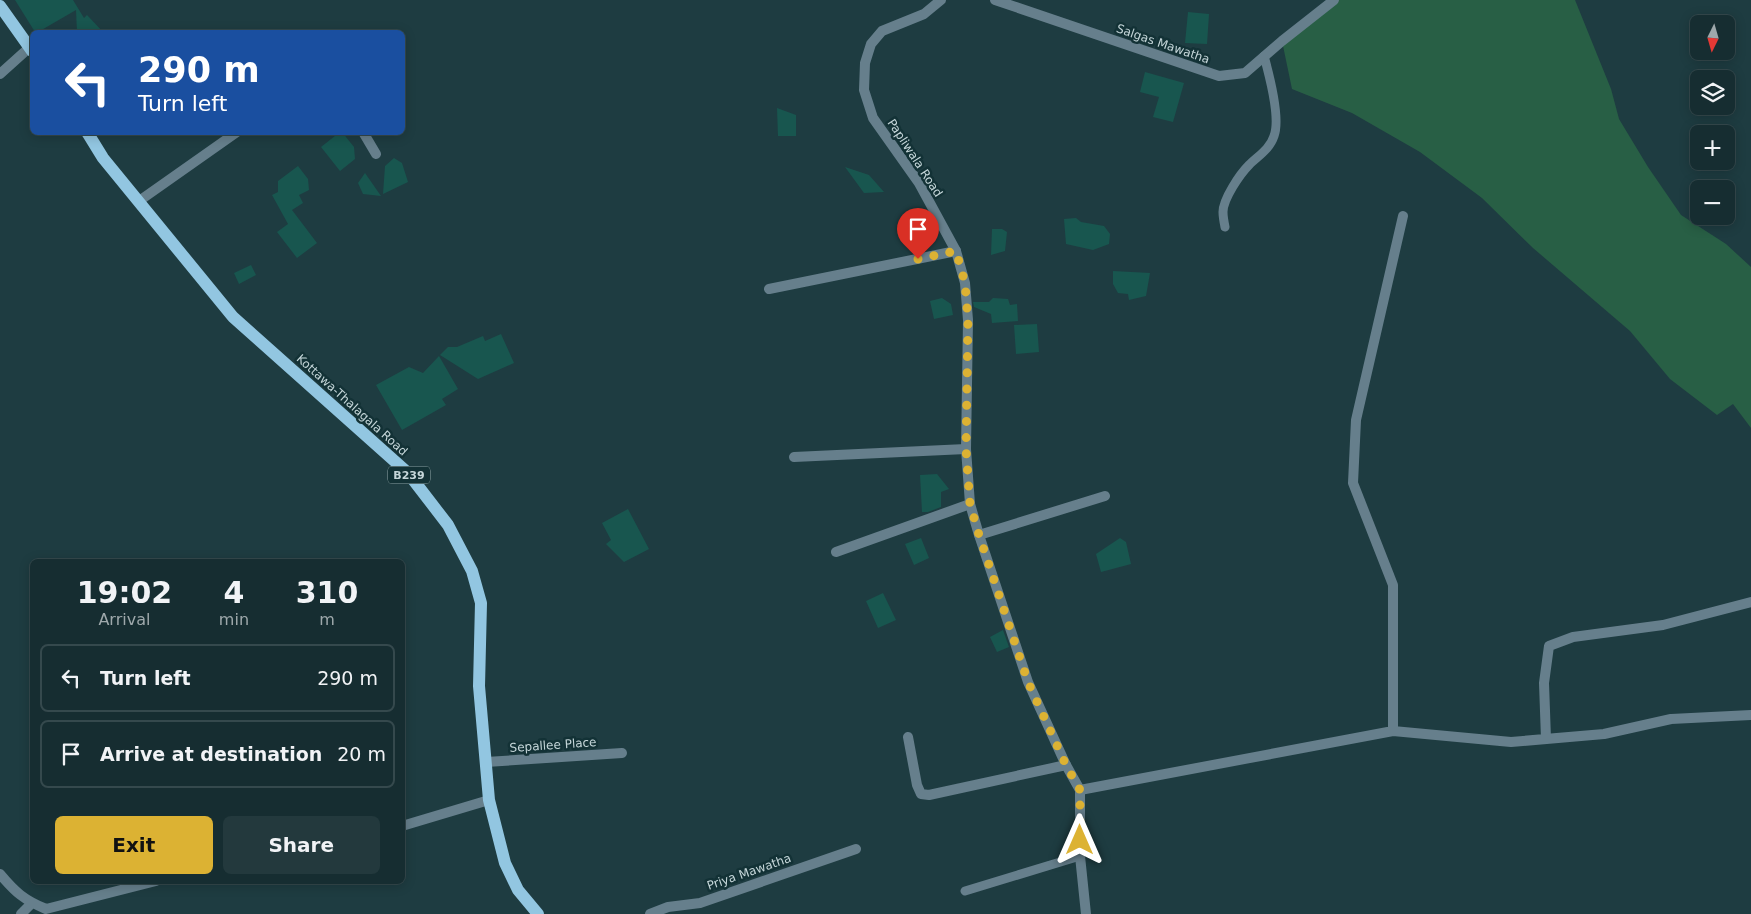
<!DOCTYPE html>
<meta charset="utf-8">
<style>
body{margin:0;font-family:"DejaVu Sans",sans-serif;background:#23393d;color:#f1f3f6;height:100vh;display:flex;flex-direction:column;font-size:19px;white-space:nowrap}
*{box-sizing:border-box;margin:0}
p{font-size:16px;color:#9ea8ab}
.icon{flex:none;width:28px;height:28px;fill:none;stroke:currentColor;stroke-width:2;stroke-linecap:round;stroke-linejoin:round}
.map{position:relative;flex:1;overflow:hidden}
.details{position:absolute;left:30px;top:559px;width:375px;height:325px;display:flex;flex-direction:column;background:#162d31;border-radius:8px;box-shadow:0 2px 12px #0003,0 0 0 1px #35494d}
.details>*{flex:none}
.banner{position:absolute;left:30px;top:30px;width:375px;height:105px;border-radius:8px;box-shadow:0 2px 12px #0003,0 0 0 1px #35494d;background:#1a4fa0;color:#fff;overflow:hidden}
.needle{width:32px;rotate:185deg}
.buttons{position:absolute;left:1690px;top:15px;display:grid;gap:10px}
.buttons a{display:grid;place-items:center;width:45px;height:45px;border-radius:8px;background:#162d31;box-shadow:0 2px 12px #0003,0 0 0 1px #35494d;font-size:25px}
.pin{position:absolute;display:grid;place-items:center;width:42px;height:42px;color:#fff;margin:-51px -21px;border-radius:50% 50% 50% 0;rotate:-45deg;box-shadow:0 0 5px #0007}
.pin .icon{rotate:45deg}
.me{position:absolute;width:55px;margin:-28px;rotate:0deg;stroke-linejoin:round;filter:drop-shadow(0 0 4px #0008)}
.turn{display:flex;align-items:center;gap:18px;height:105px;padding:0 25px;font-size:22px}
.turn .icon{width:65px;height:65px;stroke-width:2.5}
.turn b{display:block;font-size:35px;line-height:42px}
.eta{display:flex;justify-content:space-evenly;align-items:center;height:85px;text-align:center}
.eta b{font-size:30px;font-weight:600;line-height:35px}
.action{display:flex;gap:10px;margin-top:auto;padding:10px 25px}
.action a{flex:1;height:58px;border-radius:8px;background:#dcb233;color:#111;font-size:20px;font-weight:600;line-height:58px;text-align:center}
.action a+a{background:#23393d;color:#f1f3f6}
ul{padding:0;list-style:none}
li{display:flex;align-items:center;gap:15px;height:68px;margin:0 10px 8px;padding:0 15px;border:2px solid #35494d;border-radius:8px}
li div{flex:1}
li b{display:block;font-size:19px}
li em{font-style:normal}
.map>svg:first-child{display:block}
</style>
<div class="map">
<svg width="1751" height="914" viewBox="0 0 1751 914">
<rect width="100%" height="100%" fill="#1e3c41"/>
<!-- green -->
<path fill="#285f45" d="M1334,0H1575L1611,89L1619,119L1648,167L1681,215L1726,244L1751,267V428L1733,404L1717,415L1670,379L1630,331L1533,248L1482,198L1420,152L1352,113L1292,89L1282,41Z"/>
<!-- building -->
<path fill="#18564f" d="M15,0H73L84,18L87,15L103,32H77L76,10L38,32H35Z
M1188,12L1209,14L1207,44L1185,43Z
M1145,72L1184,83L1173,122L1153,117L1159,97L1140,92Z
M777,108L796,115V136H778Z
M340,132H342L354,147L355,159L340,171L321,147Z
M394,158L402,163L408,182L383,194L385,166Z
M298,166L308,179L309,190L299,195L303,203L292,210L317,243L297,258L277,232L288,224L272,195L278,192V181Z
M845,167L869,175L884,192L864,193Z
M365,173L381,196L363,194L358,183Z
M1076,218L1081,222L1104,226L1110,234L1109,244L1093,250L1066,244L1064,219Z
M992,229H1002L1007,232L1005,251L991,255Z
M251,265L256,275L239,284L234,273Z
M1113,271L1150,273L1146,296L1129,300L1128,294L1118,293L1113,284Z
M942,298L951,304L953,315L934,319L930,301Z
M993,298L1008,299L1010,305L1017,304L1018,321L992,323L991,314L974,307L973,302H989Z
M1037,324L1039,352L1016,354L1014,325Z
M501,334L514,363L478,379L440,355L448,347H457L483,336L485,341Z
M439,356L458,389L442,399L446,405L402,430L376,385L409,367L423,373Z
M937,474L949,489L941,492V507L928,512H922L920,475Z
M628,509L649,549L624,562L606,544L611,540L602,523Z
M921,538L929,558L914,565L905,544Z
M1120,538L1126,542L1131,564L1101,572L1096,554Z
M883,593L896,620L878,628L866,601Z
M1003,630L1009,647L997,652L990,637Z"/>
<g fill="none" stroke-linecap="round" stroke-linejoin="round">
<!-- service -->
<path stroke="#667f8c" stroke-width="9" d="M1225,227C1224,222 1223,216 1223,212C1223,199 1240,174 1249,165C1258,156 1270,149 1274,136C1281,118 1269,74 1264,56
M965,891L1080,856"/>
<!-- minor -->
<path stroke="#667f8c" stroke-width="10" d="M0,74L30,47
M363,132L376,154
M139,201L237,132
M769,289L956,251
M794,457L966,449
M979,535L1105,496
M836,552L970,504
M1393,731V585L1353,483L1356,420L1403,216
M908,737L917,785L921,794L929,795L1066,765
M1546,739L1544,683L1549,646L1573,637L1663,625L1751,602
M486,762L622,753
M1080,790L1393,731L1511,742L1604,734L1671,719L1751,715
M402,826L489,800
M0,874C15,892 24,900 46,909L156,881
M21,914L32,903
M650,914L668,907L700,903L856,849"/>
<!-- tertiary -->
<path stroke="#667f8c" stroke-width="10" d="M941,0L924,14L882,31L871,44L865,63L864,90L873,118L919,183L956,251L965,283L968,320L966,449L970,504L979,535L1028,682L1066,765L1080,790V856L1086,914
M995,0L1219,76L1245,73L1282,41L1334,0"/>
<!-- primary -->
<path stroke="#92c6e1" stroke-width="12" d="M0,6L32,51
M87,132L103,158L233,317L408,473L448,525L472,571L481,603L479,686L489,800L505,863L518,890L538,914"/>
</g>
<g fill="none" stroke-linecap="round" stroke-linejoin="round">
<!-- route -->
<path stroke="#dcb233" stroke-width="9" stroke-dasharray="0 16.2" d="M918,259L956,251L965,283L968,320L966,449L970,504L979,535L1028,682L1066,765L1080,790V840"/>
</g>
<g text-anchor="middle" stroke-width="5" stroke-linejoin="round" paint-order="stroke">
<!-- shield labels -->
<rect fill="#133236" stroke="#90a5a8" stroke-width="1" x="388" y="466.5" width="42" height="17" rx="4"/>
<g font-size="11" font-weight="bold" fill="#c5d6d9">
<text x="409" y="479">B239</text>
</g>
<!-- street labels -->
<g font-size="12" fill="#c5d6d9" stroke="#133236">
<text transform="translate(1163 44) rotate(19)" y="4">Salgas Mawatha</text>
<text transform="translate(915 158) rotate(57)" y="4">Papliwala Road</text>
<text transform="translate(352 405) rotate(42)" y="4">Kottawa-Thalagala Road</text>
<text transform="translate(553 745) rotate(-4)" y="4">Sepallee Place</text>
<text transform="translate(749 872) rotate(-19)" y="4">Priya Mawatha</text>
</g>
</g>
</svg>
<div class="buttons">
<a><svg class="needle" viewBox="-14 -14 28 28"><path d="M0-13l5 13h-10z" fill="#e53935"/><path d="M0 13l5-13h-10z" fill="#9ea8ab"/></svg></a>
<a><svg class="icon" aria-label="layers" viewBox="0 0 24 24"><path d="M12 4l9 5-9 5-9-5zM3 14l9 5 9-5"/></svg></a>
<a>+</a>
<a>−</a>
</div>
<div class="pin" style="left:918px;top:259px;background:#d93025"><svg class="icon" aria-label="arrive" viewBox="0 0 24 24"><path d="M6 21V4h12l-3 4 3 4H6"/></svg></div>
<svg class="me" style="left:1080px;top:840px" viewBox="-20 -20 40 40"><path d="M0-17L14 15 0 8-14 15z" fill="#dcb233" stroke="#fff" stroke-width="4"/></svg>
<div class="banner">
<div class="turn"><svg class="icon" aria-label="left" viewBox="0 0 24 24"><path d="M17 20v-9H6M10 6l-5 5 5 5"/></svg><div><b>290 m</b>Turn left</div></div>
</div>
<section class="details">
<div class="eta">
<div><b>19:02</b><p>Arrival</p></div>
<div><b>4</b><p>min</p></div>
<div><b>310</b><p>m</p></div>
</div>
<ul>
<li><svg class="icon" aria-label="left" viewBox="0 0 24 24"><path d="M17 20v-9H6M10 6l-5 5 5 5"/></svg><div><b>Turn left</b></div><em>290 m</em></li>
<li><svg class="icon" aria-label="arrive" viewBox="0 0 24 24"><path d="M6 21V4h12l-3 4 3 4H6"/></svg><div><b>Arrive at destination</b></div><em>20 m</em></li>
</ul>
<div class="action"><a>Exit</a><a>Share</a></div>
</section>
</div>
